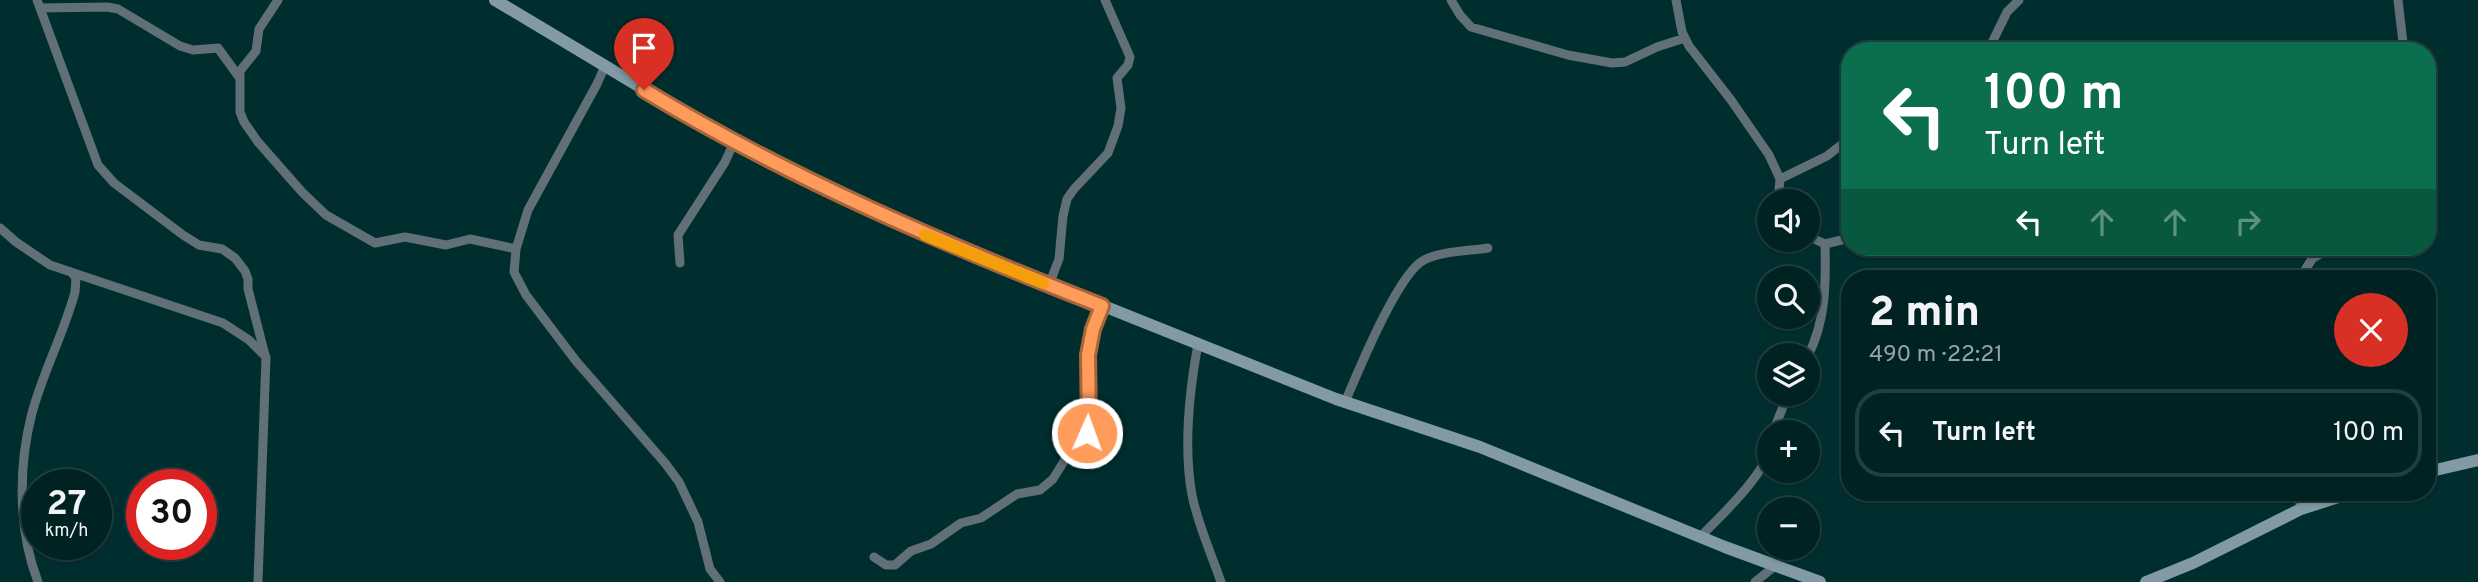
<!DOCTYPE html>
<meta charset="utf-8">
<style>
body{margin:0;font-family:Overpass,sans-serif;background:#0a2a2a;color:#f1f3f6;height:100vh;display:flex;flex-direction:column;font-size:26px;white-space:nowrap}
*{box-sizing:border-box;margin:0}
p{font-size:23px;color:#95a4a5}
.icon{flex:none;width:38px;height:38px;fill:none;stroke:currentColor;stroke-width:2;stroke-linecap:round;stroke-linejoin:round}
.map{position:relative;flex:1;overflow:hidden}
.drawer{position:absolute;left:1841px;top:270px;width:595px;height:231px;display:flex;flex-direction:column;background:#022;border-radius:28px;box-shadow:0 2px 5px #0004,0 0 0 2px #223f40}
.drawer>*{flex:none}
.hud{position:absolute;left:1841px;top:42px;width:595px;height:214px;border-radius:28px;box-shadow:0 2px 5px #0004,0 0 0 2px #223f40;background:#0b6e4f;color:#fff;overflow:hidden}
.controls{position:absolute;left:1757px;top:189px;display:grid;gap:14px}
.controls a{display:grid;place-items:center;width:63px;height:63px;border-radius:50%;background:#022;box-shadow:0 2px 5px #0004,0 0 0 2px #223f40;font-size:35px}
.speed{position:absolute;left:21px;top:469px;display:flex;gap:14px;font-size:35px;font-weight:700;text-align:center}
.speed>*{display:grid;place-content:center;width:91px;height:91px;border-radius:50%;background:#022;box-shadow:0 2px 5px #0004,0 0 0 2px #223f40;line-height:1}
.speed small{font-size:18px;font-weight:400}
.speed .limit{border:10px solid #d22;background:#fff;color:#111}
.pin{position:absolute;display:grid;place-items:center;width:60px;height:60px;color:#fff;margin:-72px -30px;border-radius:50% 50% 50% 0;rotate:-45deg;box-shadow:0 0 7px #0007}
.pin .icon{rotate:45deg}
.me{position:absolute;width:77px;margin:-38px;rotate:2deg;stroke-linejoin:round;filter:drop-shadow(0 0 5px #0008)}
.turn{display:flex;align-items:center;gap:24px;height:147px;padding:0 28px;font-size:32px}
.turn .icon{width:91px;height:91px;stroke-width:2.5}
.turn b{display:block;font-size:49px;line-height:60px}
.lanes{display:flex;align-items:center;height:66px;padding:0 28px;background:#0003;justify-content:center;gap:35px;direction:ltr}
.lanes .off{opacity:.35}
.round{display:grid;place-items:center;flex:none;width:74px;height:74px;border-radius:37px;background:#0a2a2a}
.overview{display:flex;align-items:center;justify-content:space-between;height:119px;padding:0 28px}
h1{font-size:42px;font-weight:800;line-height:52px}
ul{padding:0;list-style:none}
li{display:flex;align-items:center;gap:21px;height:88px;margin:0 14px 10px;padding:0 14px;border:4px solid #223f40;border-radius:28px}
li div{flex:1}
li b{display:block;font-size:26px}
li em{font-style:normal}
.map>svg:first-child{display:block}
</style>
<div class="map">
<svg width="2478" height="582" viewBox="0 0 2478 582">
<rect width="100%" height="100%" fill="#002e2e"/>
<g fill="none" stroke-linecap="round" stroke-linejoin="round">
<!-- street -->
<path stroke="#617076" stroke-width="9" d="M37,0L98,165L114,183L183,235L199,245L222,249L235,258L245,271L248,279V289L265,355
M278,0L259,29L256,51L240,71V112L244,122L258,142L302,192L326,215L375,243L405,237L446,245L470,239L516,249
M1451,0L1460,15L1471,27L1568,55L1612,63L1625,62L1657,47L1685,38
M1676,0L1682,32L1689,46L1731,100L1769,155L1780,179L1778,201
M2398,0L2404,51
M40,8L107,7L118,9L180,46L193,50L218,48L239,77
M1988,51L2007,12L2019,0
M605,66L597,84L528,210L516,249L514,272L526,295L576,361L665,463L679,482L698,522L710,569L720,582
M1780,179L1827,156L1850,138
M0,228L16,242L50,265L223,323L249,340L266,357L258,582
M1808,236L1825,244C1826,283 1826,320 1808,356
M1825,244L1850,238
M680,263L678,235L725,162L734,142
M2300,278L2312,259L2332,247
M1049,285L1059,259L1063,216L1067,199L1074,189L1108,153L1118,126L1121,108L1117,78L1128,65L1130,57L1105,0
M1198,344C1189,393 1183,446 1192,495C1198,525 1211,553 1221,582
M1345,402C1358,372 1398,273 1424,260C1442,251 1468,251 1488,248
M1773,432L1788,394
M2298,492L2301,509
M1700,537C1721,516 1760,479 1769,452
M874,557L886,565H895L911,551L931,544L961,523L981,518L1017,494L1040,490L1053,479L1066,458L1084,439L1089,426L1088,355L1093,329L1102,306
M38,582C18,530 18,467 32,413C43,372 64,333 75,292L76,278L72,273
M1755,582L1775,566"/>
<!-- secondary -->
<path stroke="#819aa4" stroke-width="12" d="M495,0L717,133L859,204L936,239L1336,399L1480,447L1725,547L1820,582
M2427,472L2478,460
M2146,582L2193,563L2301,509L2354,492"/>
</g>
<g fill="none" stroke-linecap="round" stroke-linejoin="round">
<!-- route casing -->
<g stroke="#a6653b" stroke-width="18">
<path id="route" d="M644,90C789,178 944,244 1102,306L1093,329L1088,355L1089,426L1087,433"/>
</g>
<!-- route -->
<use href="#route" stroke="#ff9b5b" stroke-width="12"/>
<!-- slow -->
<path stroke="#f59e0b" stroke-width="12" d="M925,235L1043,283"/>
</g>
</svg>
<div class="controls">
<a><svg class="icon" aria-label="sound" viewBox="0 0 24 24"><path d="M4 9h4l5-4v14l-5-4H4zM17 9q2 3 0 6"/></svg></a>
<a><svg class="icon" aria-label="search" viewBox="0 0 24 24"><circle cx="10" cy="10" r="6"/><path d="M15 15l6 6"/></svg></a>
<a><svg class="icon" aria-label="layers" viewBox="0 0 24 24"><path d="M12 4l9 5-9 5-9-5zM3 14l9 5 9-5"/></svg></a>
<a>+</a>
<a>−</a>
</div>
<div class="speed"><div>27<small>km/h</small></div><div class="limit">30</div></div>
<div class="pin" style="left:644px;top:90px;background:#d93025"><svg class="icon" aria-label="arrive" viewBox="0 0 24 24"><path d="M6 21V4h12l-3 4 3 4H6"/></svg></div>
<svg class="me" style="left:1087px;top:433px" viewBox="-20 -20 40 40"><circle r="17" fill="#ff9b5b" stroke="#fff" stroke-width="3"/><path d="M0-11L8 9 0 5-8 9z" fill="#fff"/></svg>
<div class="hud">
<div class="turn"><svg class="icon" aria-label="left" viewBox="0 0 24 24"><path d="M17 20v-9H6M10 6l-5 5 5 5"/></svg><div><b>100 m</b>Turn left</div></div>
<div class="lanes"><svg class="icon" aria-label="left" viewBox="0 0 24 24"><path d="M17 20v-9H6M10 6l-5 5 5 5"/></svg><svg class="icon off" aria-label="ahead" viewBox="0 0 24 24"><path d="M12 20V5M6 11l6-6 6 6"/></svg><svg class="icon off" aria-label="ahead" viewBox="0 0 24 24"><path d="M12 20V5M6 11l6-6 6 6"/></svg><svg class="icon off" aria-label="right" viewBox="0 0 24 24"><path d="M7 20v-9h11M14 6l5 5-5 5"/></svg></div>
</div>
<section class="drawer">
<div class="overview"><div><h1>2 min</h1><p>490 m · 22:21</p></div><a class="round" style="background:#d93025;color:#fff"><svg class="icon" aria-label="close" viewBox="0 0 24 24"><path d="M6 6l12 12M18 6L6 18"/></svg></a></div>
<ul>
<li><svg class="icon" aria-label="left" viewBox="0 0 24 24"><path d="M17 20v-9H6M10 6l-5 5 5 5"/></svg><div><b>Turn left</b></div><em>100 m</em></li>
</ul>
</section>
</div>
